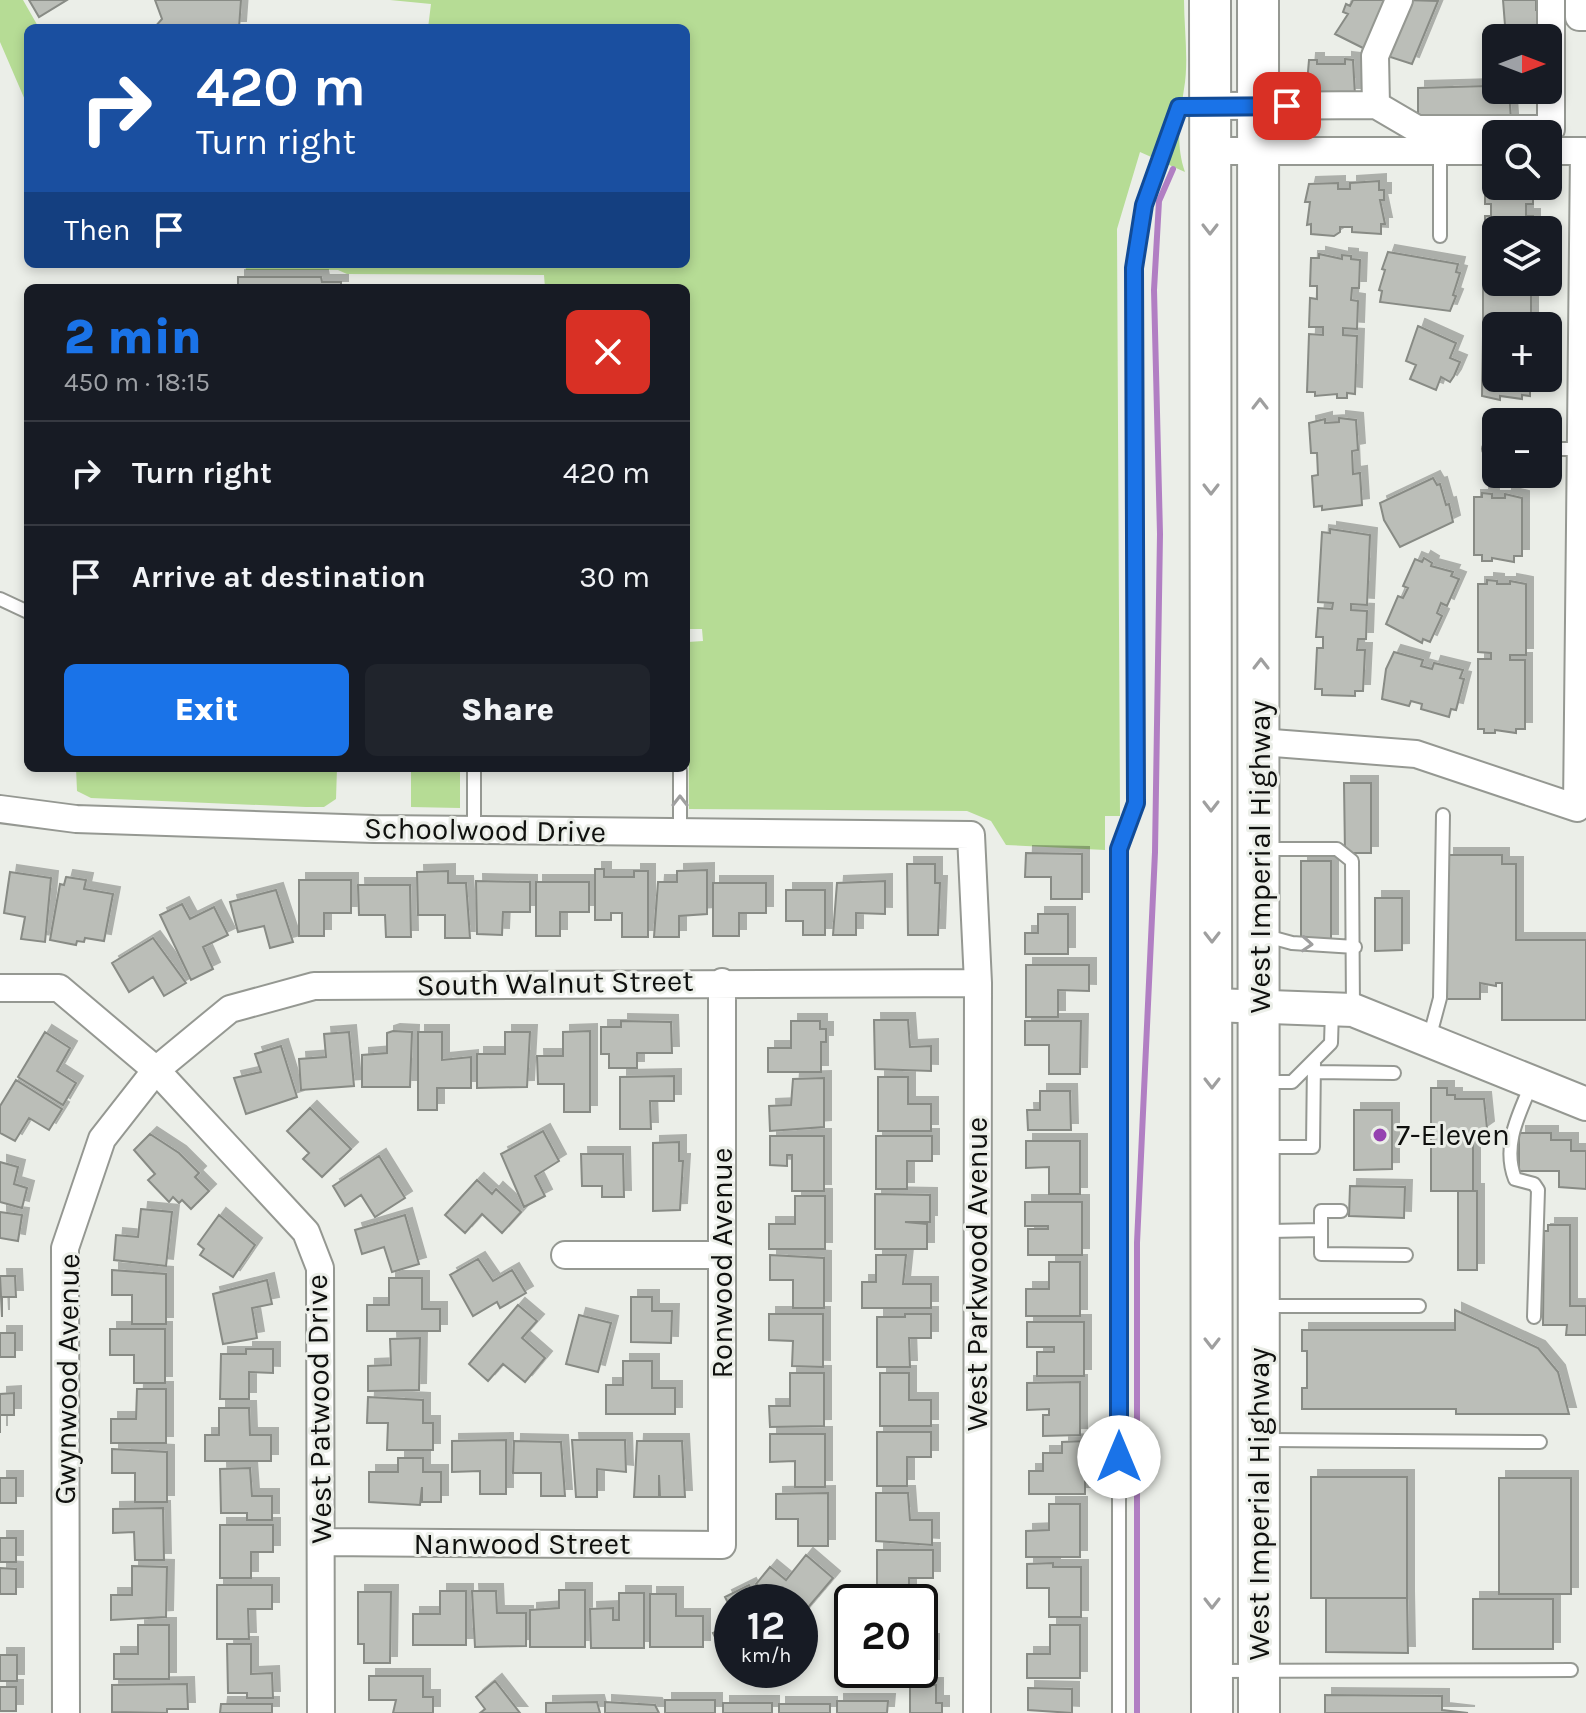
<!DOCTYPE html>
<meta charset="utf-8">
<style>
body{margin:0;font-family:Karla,sans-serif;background:#20242c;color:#f1f3f6;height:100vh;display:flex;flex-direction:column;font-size:30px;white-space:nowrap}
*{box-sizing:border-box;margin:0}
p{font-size:26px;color:#9ea1a6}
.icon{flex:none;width:44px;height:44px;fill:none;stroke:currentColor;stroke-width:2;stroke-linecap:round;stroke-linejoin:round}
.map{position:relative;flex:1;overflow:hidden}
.details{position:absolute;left:24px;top:284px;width:666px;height:488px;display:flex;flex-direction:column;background:#171b24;border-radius:12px;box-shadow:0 4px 12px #0003}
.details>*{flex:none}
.guide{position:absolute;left:24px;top:24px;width:666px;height:244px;border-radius:12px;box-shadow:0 4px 12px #0003;background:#1a4fa0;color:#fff;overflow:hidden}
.needle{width:52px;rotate:90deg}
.controls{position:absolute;left:1482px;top:24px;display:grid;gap:16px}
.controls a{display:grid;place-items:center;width:80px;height:80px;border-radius:12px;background:#171b24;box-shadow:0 4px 12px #0003;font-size:40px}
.speed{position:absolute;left:714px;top:1584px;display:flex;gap:16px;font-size:40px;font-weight:700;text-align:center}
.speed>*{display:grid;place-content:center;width:104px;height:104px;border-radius:50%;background:#171b24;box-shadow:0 4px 12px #0003;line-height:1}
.speed small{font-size:20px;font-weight:400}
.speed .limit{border:4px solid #111;border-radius:12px;background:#fff;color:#111}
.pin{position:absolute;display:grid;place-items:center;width:68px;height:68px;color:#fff;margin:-34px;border-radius:16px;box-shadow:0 4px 12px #0006}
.me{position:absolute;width:88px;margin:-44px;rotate:0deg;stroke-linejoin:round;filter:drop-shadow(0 0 6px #0008)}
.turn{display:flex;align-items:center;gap:28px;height:168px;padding:0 40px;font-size:36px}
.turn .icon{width:104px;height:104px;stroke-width:2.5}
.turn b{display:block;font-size:56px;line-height:68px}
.then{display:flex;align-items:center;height:76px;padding:0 40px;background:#0003;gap:16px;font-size:30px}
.round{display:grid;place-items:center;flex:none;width:84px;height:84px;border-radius:12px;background:#20242c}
.overview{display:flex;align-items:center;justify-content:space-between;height:136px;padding:0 40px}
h1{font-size:48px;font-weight:800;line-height:60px;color:#1a73e8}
.primary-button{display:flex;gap:16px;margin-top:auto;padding:16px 40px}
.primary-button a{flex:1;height:92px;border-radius:12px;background:#1a73e8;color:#fff;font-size:32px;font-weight:800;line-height:92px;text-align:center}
.primary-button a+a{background:#20242c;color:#f1f3f6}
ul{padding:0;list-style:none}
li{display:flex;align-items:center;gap:24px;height:104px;padding:0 40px;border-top:2px solid #363941}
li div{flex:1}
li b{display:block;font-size:30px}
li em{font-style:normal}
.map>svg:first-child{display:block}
</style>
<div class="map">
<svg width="1586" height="1713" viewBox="0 0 1586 1713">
<defs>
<filter id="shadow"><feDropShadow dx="7" dy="-7" stdDeviation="0" flood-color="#0004"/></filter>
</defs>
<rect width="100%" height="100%" fill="#ebeee8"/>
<!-- green -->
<path fill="#b6dc95" d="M0,0H23L39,28H28V107L0,42Z
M390,0H1184C1184,28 1189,61 1184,89C1180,115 1175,143 1185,172L1140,152L1117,229L1120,816H1105V850L1006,845L991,821L967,811L689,809L688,642L703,641L702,629H686V288H545L544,275L347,274L338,270H246L245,265L205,268L185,264H686V28H428L431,4Z
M76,768H337L336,799L324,807H306L91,798L77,791Z
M404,768H460V808L411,807V772H404Z"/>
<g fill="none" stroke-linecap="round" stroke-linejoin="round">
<!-- stream -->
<path stroke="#b17fc3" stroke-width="6" d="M1137,1713V1243L1155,852L1160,534L1154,290L1159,201L1173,169"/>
</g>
<!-- building -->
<path fill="#bbbeb8" stroke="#888b85" stroke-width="2" filter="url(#shadow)" d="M29,0H67L39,17Z
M155,0H241L239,28H154L162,19Z
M1353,0H1385L1367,50L1335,34L1348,14L1343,12L1346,4L1350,6Z
M1406,0L1438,1L1412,64L1384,55Z
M1503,0H1536V10H1540L1539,38H1506Z
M1345,59L1353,60L1355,95H1306L1309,60H1317V64H1345Z
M1487,86L1509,90L1511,120H1418V88Z
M1494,171L1496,186H1533V204H1526V216H1533V230H1496V250L1485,246V216H1491V204H1485V175H1494Z
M1379,181V190H1384V200H1380L1385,224H1381V234L1352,232V227H1340V232L1334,236L1311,234V224L1307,225L1310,202H1305L1309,184L1338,183V189H1350V183Z
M1388,252L1458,264L1456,272L1460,273L1453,295L1456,296L1450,311L1380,302L1382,291L1379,290L1385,270L1382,269Z
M1319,254L1342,259V255L1351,256V259L1360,260L1359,288H1352L1351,300L1358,301L1357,329L1343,328V335L1357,336L1355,394L1347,393V398H1337V394L1315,396V392H1307L1309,334L1323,335V327H1309L1310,298L1317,299V286H1310L1311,258H1319Z
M1491,269H1496V282H1531V326H1496V330H1483V273H1491Z
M238,277H321L322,282H341V288H238Z
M1418,326L1456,343L1450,358L1460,362L1454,376L1450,382L1441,377L1436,390L1410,379L1416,365L1406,361Z
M1483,336H1496V378H1530V396L1522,395V399L1500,396V400L1482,396Z
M1339,418L1356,420L1358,450L1352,451L1353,474L1360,473L1362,505L1322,510V506L1314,507L1312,476L1318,475L1317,453H1311L1309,423L1325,419V423L1339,422Z
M1433,478L1437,485L1440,484L1446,505L1449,504L1453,522L1400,547L1384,520L1380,503Z
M1482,493L1492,494V498H1505V494L1522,498V556H1514V562L1492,558V561H1482V555H1474V497H1482Z
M1330,529L1370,535L1367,605L1351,604V610L1367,611L1366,639H1358L1357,650H1365L1363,691H1355V696L1322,695V689H1315L1317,648H1323V637H1316L1318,608L1332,609L1333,603L1318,602L1322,532L1330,533Z
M1424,558L1432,563L1431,566L1453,572L1451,576L1459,579L1447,606L1441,603L1437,613L1442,616L1430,642L1423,639L1422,643L1386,624L1398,596L1403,598L1408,588L1403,586L1415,559L1422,562Z
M1487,580L1497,581V584H1510V581L1526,584V655H1510V660H1525V729H1516V733L1495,730V733H1484V729H1478V659H1491V653L1478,652V584H1487Z
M1394,652L1423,660L1421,666L1432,669L1434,663L1463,670L1460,678L1464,679L1456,710L1451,709L1449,717L1421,709L1422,704L1411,701L1409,706L1382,699L1386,669Z
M1344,783H1371V853H1345Z
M1026,853L1082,854V899H1051V877H1025Z
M1447,855H1502V864H1516V940H1586V1020H1502V983H1496V986L1480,983V999H1447Z
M1301,861H1331V941H1301Z
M907,864H935V883H940L938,935H908Z
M595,869H604V877H634V871H648V937H622V913H611V920H595Z
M707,870V914L679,916V937H654L658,882H677V871Z
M448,871V883H466L470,938H445V915H418L417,872Z
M10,872L51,878L45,942L21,939L25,917L4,913Z
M66,877L86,880L84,889L113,894L104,941L85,938L84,942L77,941L76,945L50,940L60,884L64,885Z
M299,880H351V913H324V936H299Z
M476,881L530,882V912H503L502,935L477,934Z
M885,881V914L856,913V935H833L837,883Z
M536,882H589V912H560V936H536Z
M713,883H766V913H739V936H713Z
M358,885H410L411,937H386L385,915H359Z
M276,890L293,942L270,948L264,926L238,932L230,902Z
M786,890H825V935H803V921H786Z
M1375,898H1402V950L1375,951Z
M182,904L190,919L214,907L228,935L203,947L213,969L191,980L160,915Z
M1038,914H1068V954H1025V933H1038Z
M153,938L186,983L164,996L153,977L129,992L112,963Z
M1026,965H1089V991L1058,990V1017H1026Z
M874,1020H908L910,1047L931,1046V1071L875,1069Z
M621,1021L671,1022L672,1053H637V1068H609V1054H601V1027H621Z
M791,1021H820V1029H826V1042H821V1072H768V1048H791Z
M1025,1021H1081L1080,1074H1049V1045H1025Z
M393,1031L412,1032L410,1087H362V1055L387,1053V1033Z
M590,1031V1112H564V1084H538L537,1056H563V1032Z
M45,1032L70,1048L57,1071L76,1083L63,1105L18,1077Z
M349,1032L354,1086L301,1090L299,1059L326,1057L324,1034Z
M418,1032H442V1060L471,1057V1088H437V1110H418Z
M505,1032H530L527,1087L477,1088V1054H505Z
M281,1046L297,1097L246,1114L234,1078L261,1072L255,1054Z
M674,1076V1101H650L651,1129H620V1077Z
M878,1077H908V1104H931V1131H878Z
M824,1078V1127L770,1131L769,1106L791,1105L793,1079Z
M16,1080L62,1109L49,1130L29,1118L15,1141L0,1133V1106Z
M1431,1088H1447V1095H1455V1099H1484L1487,1128L1473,1138V1191H1431Z
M1040,1091H1070L1071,1130H1028L1027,1110H1040Z
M310,1108L351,1149L322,1177L303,1159L309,1153L287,1131Z
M1354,1110H1392V1169L1354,1170Z
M543,1131L559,1161L535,1176L545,1196L524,1207L501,1154Z
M1519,1133H1551V1140H1571V1151H1586V1189L1559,1187V1171H1519Z
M150,1134L179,1153L199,1173L195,1177L209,1191L191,1209L182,1200L179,1203L173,1197L169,1202L148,1180L155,1174L134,1150Z
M770,1136H824V1191H792V1155H787V1166L770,1165Z
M876,1136H932V1161H907V1189H876Z
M1026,1141H1080V1194H1049V1167L1026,1168Z
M679,1142V1161H683L680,1210L653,1211V1143Z
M581,1154H623L624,1197H602V1186H582Z
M379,1156L405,1198L375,1217L361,1195L345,1206L333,1186Z
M0,1162L18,1167L14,1184L27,1188L22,1208L0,1202Z
M477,1180L492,1194L496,1189L521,1212L502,1233L482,1214L465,1233L445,1215Z
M1350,1186L1405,1187L1404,1218L1349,1216Z
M1458,1191H1477V1270H1458Z
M875,1194L930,1195V1222H905L927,1224V1249H875Z
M795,1196H825V1249H769V1224H795Z
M1025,1202H1082V1255H1028V1229H1048V1226H1025Z
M141,1209L172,1212L166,1266L114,1260L116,1235L138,1237Z
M0,1212L22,1215L18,1241L0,1238Z
M219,1215L255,1245L233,1277L200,1255L204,1249L198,1244Z
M405,1215L419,1264L392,1272L384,1247L362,1254L355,1230Z
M1548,1225H1570V1306H1586V1335H1566L1567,1325H1543L1544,1231H1548Z
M770,1255L824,1258V1308H793V1280H770Z
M876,1255H906L903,1284H931V1308H862V1282H876Z
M478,1259L493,1281L512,1270L526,1293L500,1308L497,1302L473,1316L450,1275Z
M1049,1262H1080V1316H1026V1289H1049Z
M112,1270L166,1274V1324H132V1295H112Z
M0,1276H15L16,1297H2V1317Z
M389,1278H422V1309H440V1331H367V1305H389Z
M267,1280L272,1304L252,1308L257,1338L223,1344L213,1294Z
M631,1297H652V1311H672L671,1343L631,1342Z
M518,1305L537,1321L522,1338L545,1358L525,1382L503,1364L488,1381L469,1364Z
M1455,1310L1538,1348L1558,1372L1569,1414H1456V1409H1302V1388H1307V1351H1302V1330H1455Z
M769,1314H823V1367L792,1366L793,1341L769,1340Z
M905,1314H931V1338H909L910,1367H877V1317H905Z
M579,1315L611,1323L598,1372L566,1364Z
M1027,1322H1084V1376H1037V1352H1054V1347H1027Z
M110,1329H165V1383H134V1355H110Z
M0,1333H15V1357H0Z
M420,1338L419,1390L368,1391V1366L391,1365L390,1339Z
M246,1349H273V1373L249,1372V1399H220L221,1354H246Z
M623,1361H652V1388H675V1414H606V1385H623Z
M790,1373H824V1426L770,1427L769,1406H790Z
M880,1373H909V1400H931V1426H880Z
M1080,1382V1435L1043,1436V1415H1049V1409L1027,1410V1383Z
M137,1389H166V1443H111V1419H136Z
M14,1393V1415H0V1433V1394Z
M368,1397L423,1400V1423H433V1450H387L388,1423H367Z
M219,1408H249L250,1435H271V1461H205V1435H219Z
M877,1432H931V1457H907V1486H877Z
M770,1434H825V1487H795V1461L770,1462Z
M506,1440V1494H480V1471L452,1472V1441Z
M572,1440H625L626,1472L597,1469V1497H576Z
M514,1441L561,1442L565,1496H541V1473H513Z
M637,1441H682L685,1497H660L659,1475V1497H634Z
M1085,1441V1494H1029V1471H1043V1453H1062V1442Z
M112,1449L167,1452V1502H135V1473H112Z
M398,1458H423V1472H441V1502H422V1487L420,1505L369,1502V1472H398Z
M250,1468L252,1496H272V1520H247V1513H221L220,1469Z
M1311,1477H1407V1598H1311Z
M0,1478H16V1503H0Z
M1499,1478H1571V1594H1499Z
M828,1493V1546H798V1519H776V1494Z
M876,1493H908L910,1520H932V1545L876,1541Z
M1049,1504H1080V1557H1026V1531L1049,1530Z
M163,1508L164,1560H135L134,1532L113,1533V1509Z
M220,1525H273V1552H251V1578H220Z
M0,1538H16V1562H0Z
M877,1550H933V1578H909V1602H877Z
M806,1555L833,1578L800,1617V1602H778L756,1584L770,1567L786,1580Z
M1053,1563V1567H1081V1617H1049V1588H1027V1564Z
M132,1566L167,1567L166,1617L111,1620V1595H132Z
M0,1568L16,1569V1594H0Z
M217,1585H272V1609H248L249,1639H217Z
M749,1585L757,1602H732V1611L725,1597Z
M559,1590H585V1647H530V1610L559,1608Z
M440,1591H466V1645H413V1614H440Z
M472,1591H496L497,1613H526V1646L475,1647Z
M358,1592H391L390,1663H364V1644H358Z
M619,1593H644V1648H591L590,1609L613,1608V1620H619Z
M650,1594H676V1616H703V1647H650Z
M1326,1598H1407L1408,1653L1326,1652Z
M1473,1599H1553V1649H1473Z
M732,1624V1658L726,1660L713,1633Z
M138,1625H169V1679H114V1654H138Z
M1050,1625H1080V1678H1027V1654H1050Z
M920,1641H932V1666H920Z
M227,1644H251V1674L272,1673L273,1698H247V1693H228Z
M0,1655H17V1681H0Z
M369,1676H423V1697H433V1713H393L396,1700H369Z
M495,1681L520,1713H480L485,1709L476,1697Z
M187,1684L188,1709H167V1713L112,1712V1685Z
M910,1685H936V1703H942V1713H910Z
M0,1687H16V1711H0Z
M1028,1688L1072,1689V1713L1028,1710Z
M1325,1695L1442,1696V1710L1468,1713H1325Z
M665,1700H715V1713H665Z
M837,1701H888L887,1713H837Z
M597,1702L600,1713H546V1703Z
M605,1702L655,1705L659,1713H605Z
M723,1703H772V1713H723Z
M221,1704H272V1713H220Z
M779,1704H830V1713H779Z"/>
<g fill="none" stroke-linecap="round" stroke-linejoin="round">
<!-- service casing -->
<g stroke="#959892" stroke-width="16">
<path id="service" d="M1440,236V151
M1489,449H1496
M1548,449H1581
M0,599L28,612
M680,771V831
M474,772V831
M1263,849H1337L1352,861L1353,1009
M1263,935L1292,943L1355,947
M1429,1039L1440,998L1443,815
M1314,1072L1394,1073
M1263,1082H1292L1331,1043L1332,1010
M1532,1083C1519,1114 1502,1145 1515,1179L1534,1184L1538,1190L1534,1317
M1262,1147H1313L1314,1061
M1321,1230V1211H1341
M1264,1231L1321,1230V1254L1406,1255
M1263,1306H1419
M1265,1440L1540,1442
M1219,1671L1571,1670
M1119,1713V849L1136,803L1134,268L1144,205L1179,107L1204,106"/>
</g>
<!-- minor casing -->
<g stroke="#959892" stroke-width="30">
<path id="minor" d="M1579,0V17H1586
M1376,105L1375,56L1399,0
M1210,106L1376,105L1417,129H1551V0
M1210,151H1496
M1261,742L1416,754L1577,808L1584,151H1548
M0,809L76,819L374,829L971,835L978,983L977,1713
M0,988H59L156,1070L306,1232L320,1268L321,1713
M565,1255H722
M322,1542L722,1545V982
M66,1713L65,1248L102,1139L156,1070L230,1009L314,986L978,983"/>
</g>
<!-- tertiary casing -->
<g stroke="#959892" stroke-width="36">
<path id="tertiary" d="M1212,1005L1353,1010L1586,1104"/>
</g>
<!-- primary casing -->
<g stroke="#959892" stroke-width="44">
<path id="primary" d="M1210,0L1212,1713
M1258,0L1259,1713"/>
</g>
<!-- service -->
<use href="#service" stroke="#fff" stroke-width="12"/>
<!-- minor -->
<use href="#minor" stroke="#fff" stroke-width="26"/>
<!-- tertiary -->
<use href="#tertiary" stroke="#fff" stroke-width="32"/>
<!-- primary -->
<use href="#primary" stroke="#fff" stroke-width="40"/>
</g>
<!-- one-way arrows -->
<defs><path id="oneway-chevron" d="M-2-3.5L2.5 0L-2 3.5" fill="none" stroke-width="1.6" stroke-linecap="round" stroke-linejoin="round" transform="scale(2)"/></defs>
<g stroke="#9f9f9f">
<use href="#oneway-chevron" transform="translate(1210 229) rotate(90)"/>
<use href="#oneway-chevron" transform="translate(1260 404) rotate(-90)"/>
<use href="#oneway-chevron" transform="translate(1211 489) rotate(90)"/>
<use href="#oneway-chevron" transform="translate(1261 664) rotate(-90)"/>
<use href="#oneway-chevron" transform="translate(680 801) rotate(-90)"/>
<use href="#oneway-chevron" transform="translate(1211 806) rotate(90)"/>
<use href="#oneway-chevron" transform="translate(1212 937) rotate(90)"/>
<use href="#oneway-chevron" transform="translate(1307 944) rotate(4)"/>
<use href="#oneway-chevron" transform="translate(1212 1083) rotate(90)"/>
<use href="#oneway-chevron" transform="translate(1212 1343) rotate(90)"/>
<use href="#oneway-chevron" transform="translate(1212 1603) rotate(90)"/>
</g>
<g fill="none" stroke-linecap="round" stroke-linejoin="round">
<!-- route casing -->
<g stroke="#114b97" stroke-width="20">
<path id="route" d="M1119,1457V849L1136,803L1134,268L1144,205L1179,107L1287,106"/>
</g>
<!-- route -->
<use href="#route" stroke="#1a73e8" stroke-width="14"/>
</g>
<!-- markers -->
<circle fill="#9542b0" stroke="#ebeee8" stroke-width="3" cx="1380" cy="1135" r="8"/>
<g text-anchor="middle" stroke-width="6" stroke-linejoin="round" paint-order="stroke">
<!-- street labels -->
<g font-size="30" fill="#0f100e" stroke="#ebeee8">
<text transform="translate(485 830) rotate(1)" y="10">Schoolwood Drive</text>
<text transform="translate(1260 857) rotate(-90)" y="10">West Imperial Highway</text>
<text transform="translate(555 983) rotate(-1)" y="10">South Walnut Street</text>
<text transform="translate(722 1263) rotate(-90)" y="10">Ronwood Avenue</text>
<text transform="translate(977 1274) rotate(-90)" y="10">West Parkwood Avenue</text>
<text transform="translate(67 1379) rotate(-89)" y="10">Gwynwood Avenue</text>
<text transform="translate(319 1409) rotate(-91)" y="10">West Patwood Drive</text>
<text transform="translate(1259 1504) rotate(-90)" y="10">West Imperial Highway</text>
<text x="522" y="1554">Nanwood Street</text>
</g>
<!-- poi labels -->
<g font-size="30" fill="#0f100e" stroke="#ebeee8" text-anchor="start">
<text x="1396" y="1145">7-Eleven</text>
</g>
</g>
</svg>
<div class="controls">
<a><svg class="needle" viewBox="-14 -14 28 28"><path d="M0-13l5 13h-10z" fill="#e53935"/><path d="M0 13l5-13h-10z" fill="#9ea1a6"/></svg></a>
<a><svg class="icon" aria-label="search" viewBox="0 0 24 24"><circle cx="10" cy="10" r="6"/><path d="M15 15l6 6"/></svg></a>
<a><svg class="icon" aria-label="layers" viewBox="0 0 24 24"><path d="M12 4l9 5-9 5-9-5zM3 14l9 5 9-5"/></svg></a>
<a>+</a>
<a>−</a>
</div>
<div class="speed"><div>12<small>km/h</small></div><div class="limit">20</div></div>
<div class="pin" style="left:1287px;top:106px;background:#d93025"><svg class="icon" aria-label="arrive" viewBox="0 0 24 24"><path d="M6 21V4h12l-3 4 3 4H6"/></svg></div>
<svg class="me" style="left:1119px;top:1457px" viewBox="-20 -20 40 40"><circle r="19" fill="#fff"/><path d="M0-13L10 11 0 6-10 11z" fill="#1a73e8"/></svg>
<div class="guide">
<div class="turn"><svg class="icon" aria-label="right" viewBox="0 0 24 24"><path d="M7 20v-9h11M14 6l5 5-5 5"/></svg><div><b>420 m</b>Turn right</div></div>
<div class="then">Then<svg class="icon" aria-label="arrive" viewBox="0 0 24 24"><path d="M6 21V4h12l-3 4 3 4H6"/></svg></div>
</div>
<section class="details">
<div class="overview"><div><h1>2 min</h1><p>450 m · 18:15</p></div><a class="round" style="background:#d93025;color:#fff"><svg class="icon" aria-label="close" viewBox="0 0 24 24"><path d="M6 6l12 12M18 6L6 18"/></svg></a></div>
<ul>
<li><svg class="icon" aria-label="right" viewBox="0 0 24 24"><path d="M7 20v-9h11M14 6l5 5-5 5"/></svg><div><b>Turn right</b></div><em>420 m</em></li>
<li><svg class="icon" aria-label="arrive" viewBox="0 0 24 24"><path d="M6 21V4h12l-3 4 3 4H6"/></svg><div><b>Arrive at destination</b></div><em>30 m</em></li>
</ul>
<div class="primary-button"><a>Exit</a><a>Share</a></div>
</section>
</div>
